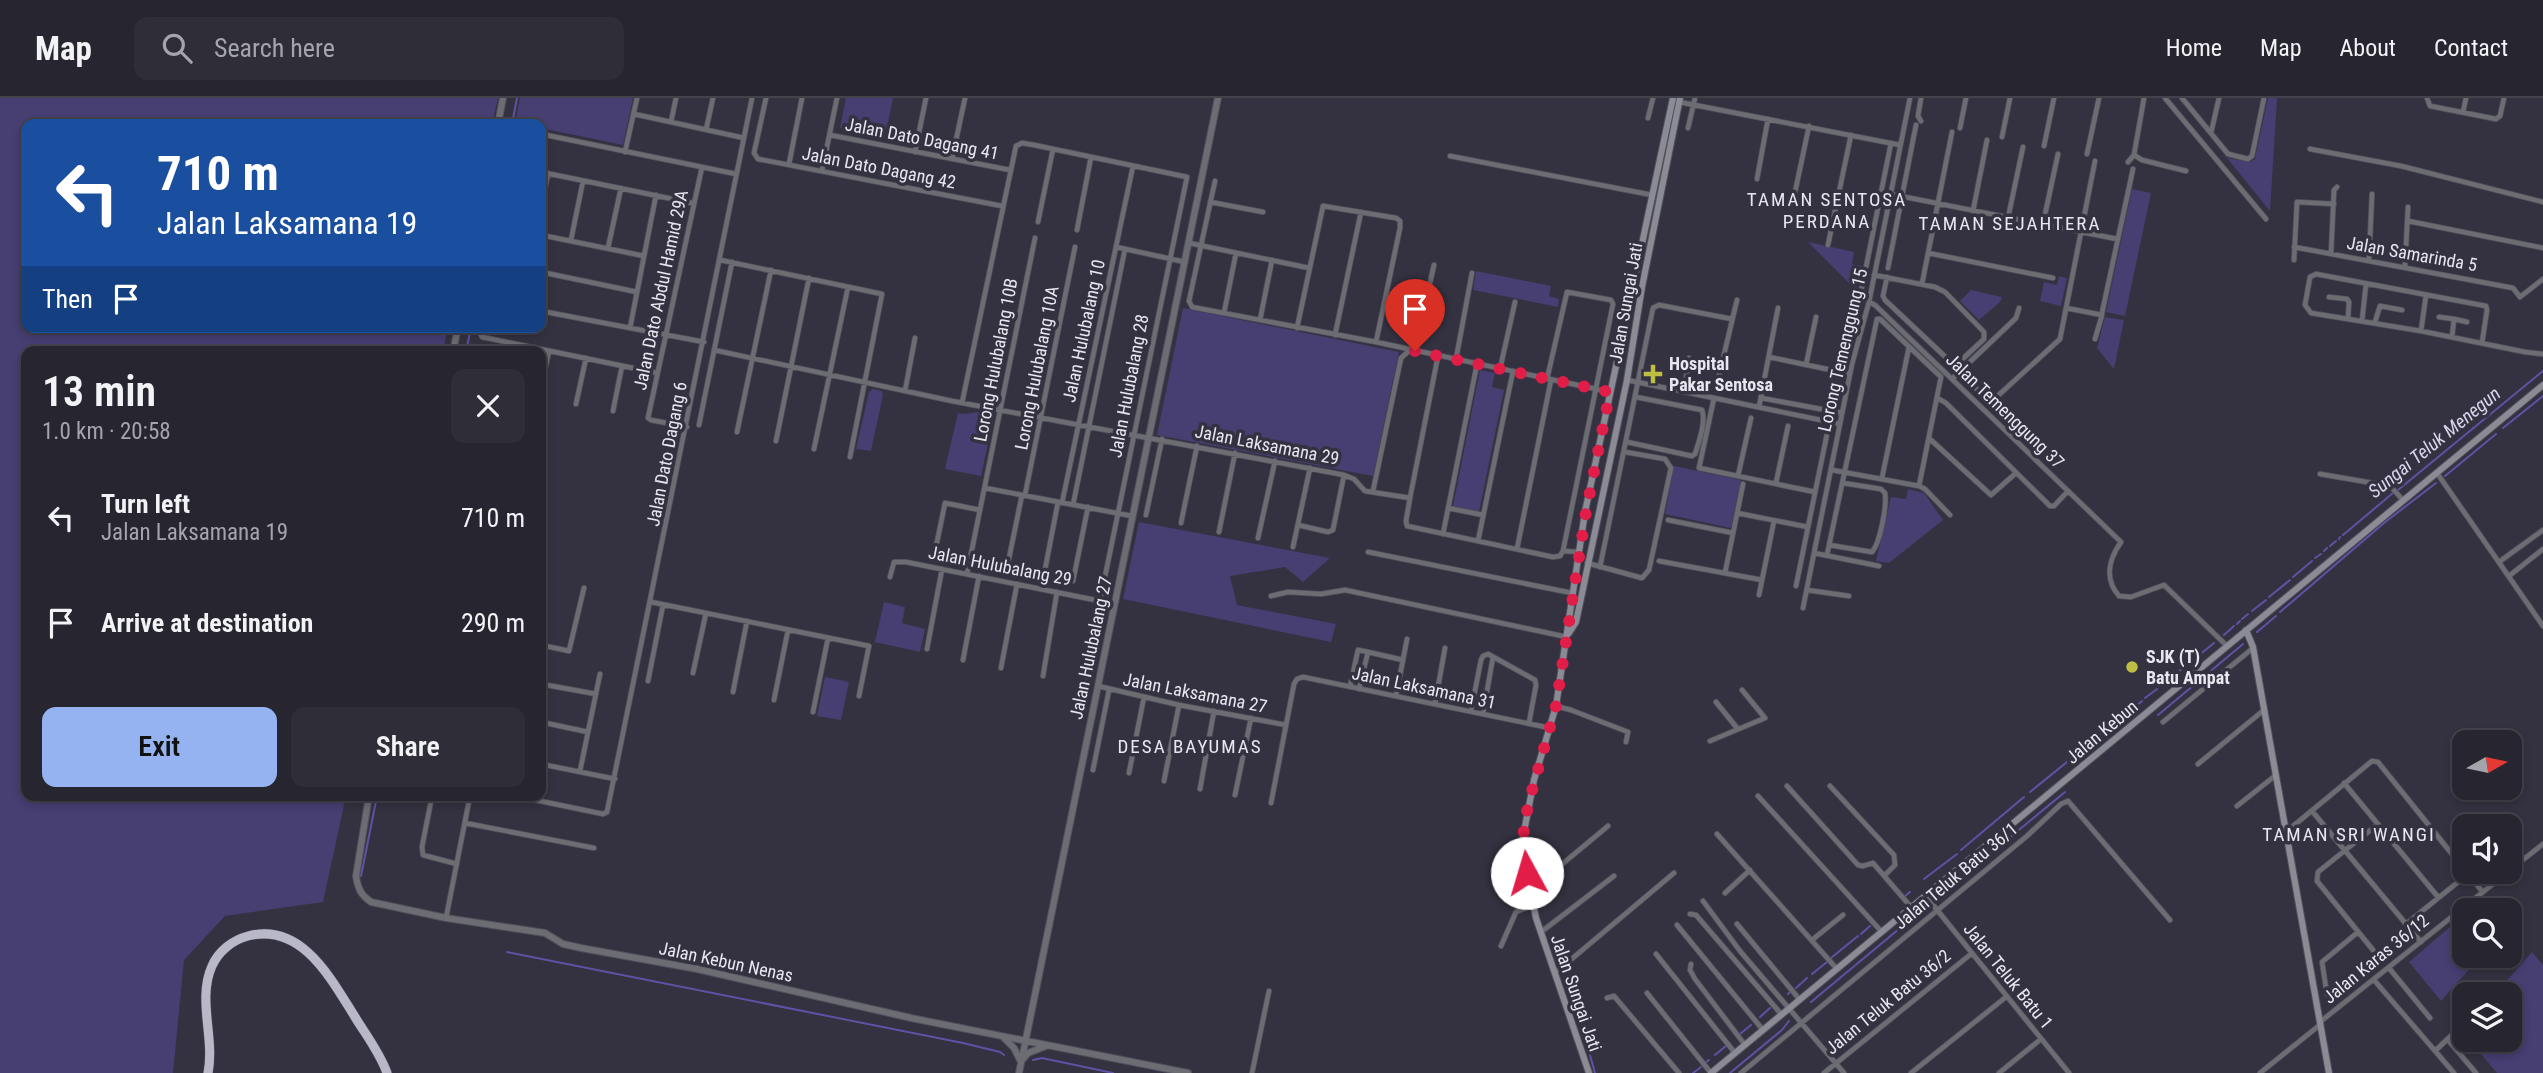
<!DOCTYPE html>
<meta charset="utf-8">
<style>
body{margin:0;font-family:"Roboto Condensed",sans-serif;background:#2f2e38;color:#f1f3f6;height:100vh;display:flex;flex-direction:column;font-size:26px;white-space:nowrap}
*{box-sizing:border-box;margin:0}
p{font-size:23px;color:#a4a5ab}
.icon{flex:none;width:38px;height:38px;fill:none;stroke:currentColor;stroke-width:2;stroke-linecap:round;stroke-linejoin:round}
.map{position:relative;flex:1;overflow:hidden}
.panel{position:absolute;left:21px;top:248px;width:525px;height:455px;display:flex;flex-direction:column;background:#272630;border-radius:14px;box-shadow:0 4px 10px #0003,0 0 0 2px #43434c}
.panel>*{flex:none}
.guide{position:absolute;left:21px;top:21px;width:525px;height:214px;border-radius:14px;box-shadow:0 4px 10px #0003,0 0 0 2px #43434c;background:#1a4fa0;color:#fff;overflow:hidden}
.needle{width:46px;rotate:81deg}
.fabs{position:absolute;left:2452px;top:632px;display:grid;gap:14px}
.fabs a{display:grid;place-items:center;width:70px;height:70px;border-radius:14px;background:#272630;box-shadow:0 4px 10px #0003,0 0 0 2px #43434c;font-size:35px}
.pin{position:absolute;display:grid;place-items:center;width:60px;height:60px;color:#fff;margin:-72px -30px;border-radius:50% 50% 50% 0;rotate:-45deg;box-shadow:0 0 7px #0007}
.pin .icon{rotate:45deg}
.me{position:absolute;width:77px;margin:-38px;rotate:354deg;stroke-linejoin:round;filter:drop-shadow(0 0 5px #0008)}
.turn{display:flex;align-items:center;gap:24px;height:147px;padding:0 21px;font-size:32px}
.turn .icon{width:91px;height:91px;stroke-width:2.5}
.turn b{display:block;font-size:49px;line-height:60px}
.then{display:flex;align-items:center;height:66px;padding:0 21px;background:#0003;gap:14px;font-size:26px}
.round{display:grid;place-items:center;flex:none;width:74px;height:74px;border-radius:14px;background:#2f2e38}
.overview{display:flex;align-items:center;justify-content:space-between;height:119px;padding:0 21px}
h1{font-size:42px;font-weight:600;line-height:52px}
.cta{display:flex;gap:14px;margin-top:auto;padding:14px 21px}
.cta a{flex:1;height:80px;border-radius:14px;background:#95b2f1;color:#111;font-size:28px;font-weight:600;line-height:80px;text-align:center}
.cta a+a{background:#2f2e38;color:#f1f3f6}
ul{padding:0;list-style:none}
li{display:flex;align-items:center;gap:21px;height:105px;padding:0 21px}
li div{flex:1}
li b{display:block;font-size:26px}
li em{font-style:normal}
header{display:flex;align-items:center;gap:42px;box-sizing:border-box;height:98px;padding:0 35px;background:#272630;border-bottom:2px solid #43434c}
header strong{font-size:33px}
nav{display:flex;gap:38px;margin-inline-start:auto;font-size:24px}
.search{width:490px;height:63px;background:#2f2e38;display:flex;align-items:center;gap:18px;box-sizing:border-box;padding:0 24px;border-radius:14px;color:#a4a5ab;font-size:26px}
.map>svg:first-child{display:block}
</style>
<header>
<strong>Map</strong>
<div class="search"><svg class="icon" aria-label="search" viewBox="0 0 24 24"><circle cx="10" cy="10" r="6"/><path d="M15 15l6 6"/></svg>Search here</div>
<nav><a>Home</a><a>Map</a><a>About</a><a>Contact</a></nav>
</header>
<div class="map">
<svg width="2543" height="975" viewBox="0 0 2543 975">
<rect width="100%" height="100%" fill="#343240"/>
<!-- green -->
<path fill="#473e72" d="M0,0H498L492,26H26V229H448L443,254H26V698H346L323,804L225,818L184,862L173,975H0Z
M520,0H633L623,47L541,30V26L515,25Z
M846,0H893L885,39L840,30Z
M2268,0H2277L2270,113L2227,60L2250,64L2255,61Z
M2132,91L2151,95L2125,218L2106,214Z
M1808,144L1854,154L1852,166L1862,168L1856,192Z
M1476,173L1551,188L1549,198L1559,201L1558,209L1473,192Z
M2059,178L2067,180L2061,208L2040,203L2044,184L2057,187Z
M1971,192L2002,199L2000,204L1979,222L1960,203Z
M1183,210L1399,254L1373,378L1157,337Z
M2105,219L2124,222L2114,271L2097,250Z
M1480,272L1495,275L1492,289L1504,292L1479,414L1453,408Z
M873,291L882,293L883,297L871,353L856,351L869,294Z
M978,314L994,317L981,378L945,371L958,315L965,316Z
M1674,368L1741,382L1731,430L1665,416Z
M1908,391L1924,395L1943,422L1889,465L1876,463L1891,399L1906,401Z
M1139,424L1330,460L1303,484L1285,469L1230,478L1237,507L1336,526L1331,544L1123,501Z
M884,504L905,509L902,525L925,531L920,554L875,544Z
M825,579L849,584L841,622L817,618Z
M2464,817V858H2481L2441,903L2409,864Z
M2532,854L2543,867V975H2497L2469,942H2510V896H2495Z"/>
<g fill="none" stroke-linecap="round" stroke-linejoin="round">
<!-- stream -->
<path stroke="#6051a4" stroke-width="2" d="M512,26L517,0
M466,254L471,229
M2503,330L2543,298
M2445,378L2496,336
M2398,392L2543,273
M2343,437L2393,395
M2339,441L2340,439
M2330,448L2336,443
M2324,453L2327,450
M2315,460L2321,456
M2293,479L2312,463
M2269,499L2290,482
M2252,513L2266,502
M2280,514L2384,425L2436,385
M2242,521L2248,516
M2237,526L2240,523
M2257,534L2276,518
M2224,537L2234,528
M2161,588L2214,545
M2145,600L2157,591
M2158,617L2243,546
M2030,694L2142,603
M1961,752L2024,699
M361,778L377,698
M1924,781L1957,756
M1905,798L1910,794
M1936,800L2065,694
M1861,836L1870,828
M507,854L963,945L1000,954L1004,957
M1831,860L1858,838
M1812,876L1827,864
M1796,890L1807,880
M1788,896L1790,894
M1811,904L1923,811
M1760,919L1770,910
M1740,936L1751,927
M1588,950L1595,975
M1715,957L1727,947
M1033,962L1042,960L1113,975
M1706,964L1709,962
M1693,975L1701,969
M1730,975L1782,932L1789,923"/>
<!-- minor casing -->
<g stroke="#514f5c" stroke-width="6">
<path id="minor" d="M766,0L754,55L758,61L1002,108
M2144,0L2134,57L2142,62L2186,73
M2165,0L2266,121
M2182,0L2228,56L2248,61L2252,58L2264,0
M2427,0L2430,8L2496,21L2500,18L2504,0
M1679,4L1900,47
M2463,14L2466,0
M634,16L744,40
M1648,20L1653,0
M1921,23L1918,18L1921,0
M671,24L676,0
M1688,30L1695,0
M1960,30L1966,0
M706,32L713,0
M2211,35L2219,0
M541,36L736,76
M830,37L1010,72
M2002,39L2010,0
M2044,48L2054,0
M2310,51L2401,68L2543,104
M625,54L637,0
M915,54L926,0
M2087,56L2099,0
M1450,58L1652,97
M952,61L965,0
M2128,64L2134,57
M789,66L802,0
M822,73L837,0
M541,74L692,105
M1757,81L1768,21
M1215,83L1189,203L1192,209L1376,244L1610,294
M1890,96L2117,141
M1794,99L1809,28
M1210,104L1263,114
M541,112L548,75
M1973,113L1987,42
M2008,120L2023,49
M2408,123L2543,150
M1038,124L1053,51
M2043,126L2058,56
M1077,132L1091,59
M541,137L644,158
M571,142L583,83
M1189,145L1309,170
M1828,147L1851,37
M1116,149L1185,164
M2294,149L2513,190L2520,199L2543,181
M608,150L621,90
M1928,155L2053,180
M2331,156L2334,92L2337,89
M720,162L882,196L850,359
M2294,162L2297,104L2334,106
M2369,162L2372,96
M2405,168L2408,109
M1888,170L1916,27
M541,174L637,194
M1874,177L1935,189L1945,194L1984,234V241L1955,268
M1887,179L1883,198L1885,202L1955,268L1990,305L2060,241L2095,63
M1922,186L1952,34
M1861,194L1891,45
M2329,199L2347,201L2349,204L2348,221
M1869,204L1875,207L2121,444C2109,461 2104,481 2119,498L2131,499L2164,487L2227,548
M2066,210L2102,217L2095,241
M541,213L704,244
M1224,215L1236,155
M2102,215L2133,71
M2439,219L2454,221L2452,239
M2454,221L2467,224
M1260,222L1272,162
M2362,223L2366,186
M2375,224L2380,208L2402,212
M481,229L480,235L482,239L657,275
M630,230L656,97
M1297,230L1323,108L1396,120L1400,123V130L1376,244
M2421,233L2426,197
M1335,237L1361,114
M2482,245L2487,212L2486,208L2316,176L2310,179L2305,207L2311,215L2421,233L2525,254L2543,256
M714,252L952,303L1344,377L1354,381L1365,393L1410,400
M1415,253L1434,167
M1438,258L1410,400L1406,423L1407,428L1553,459L1560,458L1563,453
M1769,259L1850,276
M1456,261L1472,175
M1806,267L1816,219
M1500,271L1515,204
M1840,274L1846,240
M1547,281L1567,194L1611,202L1613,206L1563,453
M1952,281L2016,220L2019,210
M1627,282L1840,326
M1717,286L1737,202
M541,290L549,253
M905,293L915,240
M1684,294L1689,260
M1714,300L1699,370L1815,394
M1761,300L1842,315
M1939,301L1946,305L2050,408H2054L2068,393
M962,305L1016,48L1022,45L1034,47L1187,79L1100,503
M576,306L586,260
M1759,309L1778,210
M613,313L622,268
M699,327L732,164
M687,329L651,322L648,320L702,69
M737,334L771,172
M1931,342L1991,397L2016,375
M776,343L809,180
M1627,344L1692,358L1695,356C1699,343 1706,325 1702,312L1636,299
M814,351L848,189
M1832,372L1919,388L1925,391L1950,417
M2437,375L2543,528
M2320,376L2390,388L2403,402
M1738,378L1751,320
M1882,380L1909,249
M1776,385L1788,328
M985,390L1132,418
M1373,393L1401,260L1410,252
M1025,397L1075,149
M1062,405L1133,68
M1073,407L1125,151
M1448,410L1483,417
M1737,415L1808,429
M1146,417L1162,341
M1668,422L1733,435
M1181,425L1197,348
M1298,427L1328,434L1333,432L1344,377
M1219,434L1235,355
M1443,436L1477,266
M1258,440L1275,363
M1478,443L1513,273
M1829,447L1872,454C1880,445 1887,408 1885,395L1881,391L1843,385
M1293,449L1310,370
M1517,451L1551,282
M1563,453L1579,454
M935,454L945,405L980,412
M1368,454L1572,495
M1814,455L1879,468
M1827,457L1877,221H1880L1941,279L1919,388
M1659,463L1762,482
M2499,464L2543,432
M1587,465L1642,480L1649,472L1671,370L1665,361L1625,354
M1600,469L1653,210L1659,207L1732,221
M1007,470L1022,397
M1725,475L1743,386
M967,476L1035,140
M1044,477L1058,404
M2509,478L2543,451
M890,479L894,464H906L1115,506
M1073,483L1088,409
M541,487L543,479
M1796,488L1827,336
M1807,492L1849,498
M1759,497L1774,423
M1271,498L1288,494L1321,496L1345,492L1567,539
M651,504L869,548L859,598
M1803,510L1852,266L1869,204L1910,0
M541,547L569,553L584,490
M927,551L942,471
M1368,554L1403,562
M963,562L979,478
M1001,570L1017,486
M693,575L706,515
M1043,578L1057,494
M648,583L663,507
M541,586L596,596
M1085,586L1101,503
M1098,588L1179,607L1286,627
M1350,589L1358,552L1368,554L1359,591
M733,594L747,523
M1396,598L1407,541
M774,602L788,532
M1716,604L1737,630
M1435,606L1445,550
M1556,608L1571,612L1628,634L1626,644
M1471,613L1481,562L1483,558L1488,556L1535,582L1536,587L1529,625
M813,614L828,540
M1483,616L1493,559
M541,624L588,634
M2163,624L2253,550
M1710,643L1765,620L1742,592
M541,666L615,681
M2198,666L2264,612
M1093,672L1109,592
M580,673L600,576
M1129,675L1144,599
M1164,683L1179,607
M2344,685L2438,799
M1787,688L1858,767L1863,768L1873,765L1911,809
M1830,688L1894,757L1895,767L1885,777
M1200,691L1214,613
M1235,697L1251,620
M432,698L422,749L423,757L457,766
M516,698L603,716L607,714L752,0
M1758,698L1881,833
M1271,705L1294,586L1297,581L1303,579L1550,630
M2237,708L2276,677
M2312,713L2421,844
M465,725L594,750
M2286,734L2372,663L2378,664L2464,771
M1717,736L1837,871
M2510,772L2543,746
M2467,775L2482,793
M1531,792L1608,728
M1725,795L1750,772
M1925,797L2069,975
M1703,803L1740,853L1844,975
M1690,816L1696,817L1782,917
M446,820L470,698
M1737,826L1800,902
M2406,826L2468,776
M1677,827L1763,932
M1541,834L1614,778
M2358,834L2322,864L2327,896L2330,900H2333L2378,860L2377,857L2317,783L2318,774L2378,726
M1812,842L1843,817
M1501,848L1516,814L1533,807
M1656,856L1735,955
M1691,866L1690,872L1695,881L1745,947
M2389,870L2430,920
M1555,875L1674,775
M2374,882L2454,975
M1647,895L1711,975
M1607,900L1614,898L1679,975
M2320,924L2508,774
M2448,942L2476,975
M2435,953L2457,932
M1252,975L1269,893
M1741,975L2027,738L2061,706L2068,703L2170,822
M1824,975L1971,856
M1911,975L2006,899
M1999,975L2041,941
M2260,975L2321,926"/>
</g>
<!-- tertiary casing -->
<g stroke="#514f5c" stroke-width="8">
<path id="tertiary" d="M498,26L503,0
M453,254L458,229
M369,698L356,778C358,791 361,797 371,804L446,820L545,835L563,846L581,850L697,871L911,920L1188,975
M1004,940L1014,950L1020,962
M1023,961L1028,955L1046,948
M1019,975L1218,0"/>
</g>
<!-- secondary casing -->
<g stroke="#514f5c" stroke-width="8">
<path id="secondary" d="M2246,532L2253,549L2329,975
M1569,535L1576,524L1627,282L1642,189L1680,0
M1589,975L1536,820L1527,775L1523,739L1534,682L1556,608L1585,414L1673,0
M1711,975L2543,287"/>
</g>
<!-- motorway casing -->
<g stroke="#514f5c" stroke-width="10">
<path id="motorway" d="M208,975C215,940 197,901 212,868C218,854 232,842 248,838C302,824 331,881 355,919C366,937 380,955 387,975"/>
</g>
<!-- minor -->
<use href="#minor" stroke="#6c6c73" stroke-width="4.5"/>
<!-- tertiary -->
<use href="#tertiary" stroke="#6c6c73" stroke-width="6"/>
<!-- secondary -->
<use href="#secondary" stroke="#8b8b96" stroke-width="6"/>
<!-- motorway -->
<use href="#motorway" stroke="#b9b8c9" stroke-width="9"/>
</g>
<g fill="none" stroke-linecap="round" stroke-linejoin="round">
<!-- route -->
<path stroke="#e11d48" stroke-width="12" stroke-dasharray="0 21.6" d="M1415,253L1610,294L1586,414L1556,608L1528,707L1523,739L1527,775"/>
</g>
<!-- markers -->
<g fill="#bebf42" stroke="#343240" stroke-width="2.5">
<path d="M1649.5 265.5h7v7h7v7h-7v7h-7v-7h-7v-7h7z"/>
<circle cx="2132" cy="569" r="7"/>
</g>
<g text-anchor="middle" stroke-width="7" stroke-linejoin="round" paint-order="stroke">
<!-- street labels -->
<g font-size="18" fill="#e8e7f0" stroke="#343240">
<text transform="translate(922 41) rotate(11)" y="6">Jalan Dato Dagang 41</text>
<text transform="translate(879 70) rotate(11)" y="6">Jalan Dato Dagang 42</text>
<text transform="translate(2412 156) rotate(10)" y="6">Jalan Samarinda 5</text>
<text transform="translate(661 192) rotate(-78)" y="6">Jalan Dato Abdul Hamid 29A</text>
<text transform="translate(1626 205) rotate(-80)" y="6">Jalan Sungai Jati</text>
<text transform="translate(1084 233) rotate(-78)" y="6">Jalan Hulubalang 10</text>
<text transform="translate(1843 252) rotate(-77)" y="6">Lorong Temenggung 15</text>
<text transform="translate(996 262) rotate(-79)" y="6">Lorong Hulubalang 10B</text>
<text transform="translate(1037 270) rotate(-79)" y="6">Lorong Hulubalang 10A</text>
<text transform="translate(1129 288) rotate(-79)" y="6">Jalan Hulubalang 28</text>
<text transform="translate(2005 313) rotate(44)" y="6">Jalan Temenggung 37</text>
<text transform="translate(1267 347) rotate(11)" y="6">Jalan Laksamana 29</text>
<text transform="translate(667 356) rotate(-79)" y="6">Jalan Dato Dagang 6</text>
<text transform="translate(1000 468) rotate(11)" y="6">Jalan Hulubalang 29</text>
<text transform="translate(1091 550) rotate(-78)" y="6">Jalan Hulubalang 27</text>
<text transform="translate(1424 590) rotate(12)" y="6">Jalan Laksamana 31</text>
<text transform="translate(1195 595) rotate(11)" y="6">Jalan Laksamana 27</text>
<text transform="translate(2102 634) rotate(-40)" y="6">Jalan Kebun</text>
<text transform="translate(1956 778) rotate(-40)" y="6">Jalan Teluk Batu 36/1</text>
<text transform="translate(2376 861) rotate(-39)" y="6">Jalan Karas 36/12</text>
<text transform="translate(726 864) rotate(12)" y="6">Jalan Kebun Nenas</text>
<text transform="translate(2008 878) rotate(51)" y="6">Jalan Teluk Batu 1</text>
<text transform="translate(1576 895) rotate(71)" y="6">Jalan Sungai Jati</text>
<text transform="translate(1888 904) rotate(-39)" y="6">Jalan Teluk Batu 36/2</text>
</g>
<!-- poi labels -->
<g font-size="18" font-weight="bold" fill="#e8e7f0" stroke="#343240" text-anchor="start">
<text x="1669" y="272">Hospital<tspan x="1669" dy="21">Pakar Sentosa</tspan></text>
<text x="2146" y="565">SJK (T)<tspan x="2146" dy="21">Batu Ampat</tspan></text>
</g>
<!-- neighbourhood labels -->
<g font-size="19" letter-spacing="2" fill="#e8e7f0" stroke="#343240">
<text x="1827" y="108">TAMAN SENTOSA<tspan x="1827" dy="22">PERDANA</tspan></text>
<text x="2010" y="132">TAMAN SEJAHTERA</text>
<text x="1190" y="655">DESA BAYUMAS</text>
<text x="2349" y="743">TAMAN SRI WANGI</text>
</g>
<!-- water labels -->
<g font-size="19" font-style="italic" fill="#d7d5ed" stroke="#343240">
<text transform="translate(2434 344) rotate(-39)" y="7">Sungai Teluk Menegun</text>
</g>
</g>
</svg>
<div class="fabs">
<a><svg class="needle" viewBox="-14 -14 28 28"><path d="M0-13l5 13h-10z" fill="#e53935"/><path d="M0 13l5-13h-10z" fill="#a4a5ab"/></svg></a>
<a><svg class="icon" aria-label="sound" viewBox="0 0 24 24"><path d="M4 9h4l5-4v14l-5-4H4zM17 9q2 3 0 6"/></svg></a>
<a><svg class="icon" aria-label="search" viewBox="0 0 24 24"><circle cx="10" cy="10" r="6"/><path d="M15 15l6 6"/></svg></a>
<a><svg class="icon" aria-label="layers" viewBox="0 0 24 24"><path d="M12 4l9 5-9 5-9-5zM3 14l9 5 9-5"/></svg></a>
</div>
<div class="pin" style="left:1415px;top:253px;background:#d93025"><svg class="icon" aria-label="arrive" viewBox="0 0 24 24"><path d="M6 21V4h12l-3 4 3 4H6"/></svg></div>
<svg class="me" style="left:1527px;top:775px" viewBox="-20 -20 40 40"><circle r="19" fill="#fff"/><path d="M0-13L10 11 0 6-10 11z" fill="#e11d48"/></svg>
<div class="guide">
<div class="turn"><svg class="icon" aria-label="left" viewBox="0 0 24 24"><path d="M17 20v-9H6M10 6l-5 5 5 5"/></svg><div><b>710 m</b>Jalan Laksamana 19</div></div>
<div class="then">Then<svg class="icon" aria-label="arrive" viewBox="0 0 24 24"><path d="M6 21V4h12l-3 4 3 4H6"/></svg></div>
</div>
<section class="panel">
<div class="overview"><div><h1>13 min</h1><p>1.0 km · 20:58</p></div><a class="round"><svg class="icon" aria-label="close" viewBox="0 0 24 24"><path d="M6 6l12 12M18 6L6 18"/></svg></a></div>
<ul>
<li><svg class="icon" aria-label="left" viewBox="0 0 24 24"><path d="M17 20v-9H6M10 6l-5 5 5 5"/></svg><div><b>Turn left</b><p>Jalan Laksamana 19</p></div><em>710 m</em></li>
<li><svg class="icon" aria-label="arrive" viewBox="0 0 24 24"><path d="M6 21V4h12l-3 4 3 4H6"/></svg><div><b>Arrive at destination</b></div><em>290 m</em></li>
</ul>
<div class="cta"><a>Exit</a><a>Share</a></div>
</section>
</div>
